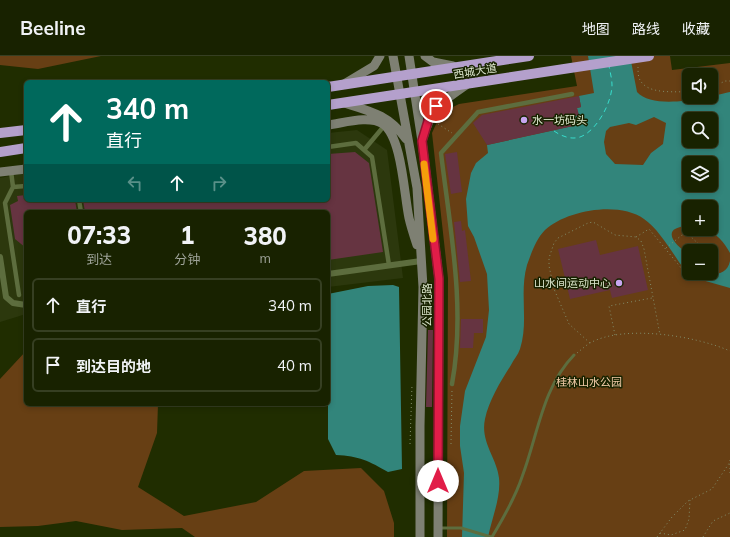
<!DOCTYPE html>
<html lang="zh">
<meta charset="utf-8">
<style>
body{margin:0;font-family:Mulish,"Noto Sans SC",sans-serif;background:#252f0f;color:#f1f3f6;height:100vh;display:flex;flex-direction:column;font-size:15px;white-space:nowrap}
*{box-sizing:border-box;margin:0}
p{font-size:13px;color:#9fa499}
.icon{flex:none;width:22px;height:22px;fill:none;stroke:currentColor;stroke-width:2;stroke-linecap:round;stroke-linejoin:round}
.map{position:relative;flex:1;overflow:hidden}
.sheet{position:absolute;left:24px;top:154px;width:306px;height:196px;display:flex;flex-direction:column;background:#182200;border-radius:6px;box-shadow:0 2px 6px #0003,0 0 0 1px #363f22}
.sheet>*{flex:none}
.hud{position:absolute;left:24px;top:24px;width:306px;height:122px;border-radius:6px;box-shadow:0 2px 6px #0003,0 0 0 1px #363f22;background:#00695c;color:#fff;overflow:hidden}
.tools{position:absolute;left:682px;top:12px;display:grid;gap:8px}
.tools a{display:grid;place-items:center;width:36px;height:36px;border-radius:6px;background:#182200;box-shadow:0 2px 6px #0003,0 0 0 1px #363f22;font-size:20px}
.pin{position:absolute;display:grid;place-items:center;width:34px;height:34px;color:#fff;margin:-17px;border:2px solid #fff;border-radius:50%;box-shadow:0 1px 4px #0007}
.me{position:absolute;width:44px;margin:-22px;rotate:0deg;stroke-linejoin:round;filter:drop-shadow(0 0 3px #0008)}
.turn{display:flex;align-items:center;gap:14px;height:84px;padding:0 16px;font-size:18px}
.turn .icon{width:52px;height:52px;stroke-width:2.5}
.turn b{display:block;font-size:28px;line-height:34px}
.lanes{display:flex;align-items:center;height:38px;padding:0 16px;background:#0003;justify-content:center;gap:20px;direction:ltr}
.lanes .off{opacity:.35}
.eta{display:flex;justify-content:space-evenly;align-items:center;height:68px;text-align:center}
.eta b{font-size:24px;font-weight:800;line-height:28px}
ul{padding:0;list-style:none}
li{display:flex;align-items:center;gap:12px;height:54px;margin:0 8px 6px;padding:0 8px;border:2px solid #363f22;border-radius:6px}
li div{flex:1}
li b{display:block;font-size:15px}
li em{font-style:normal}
header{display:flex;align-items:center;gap:24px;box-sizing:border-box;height:56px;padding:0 20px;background:#182200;border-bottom:1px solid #363f22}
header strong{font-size:19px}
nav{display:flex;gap:22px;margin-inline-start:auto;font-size:14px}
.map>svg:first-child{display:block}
</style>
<header>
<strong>Beeline</strong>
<nav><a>地图</a><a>路线</a><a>收藏</a></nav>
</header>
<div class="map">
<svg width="730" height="481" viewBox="0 0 730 481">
<rect width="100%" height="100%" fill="#202d00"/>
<!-- built -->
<path fill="#2c380d" d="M357,74L387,94L403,222L328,231V156H26V258L0,266V122L26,117V144H328V77Z"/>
<!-- green -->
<path fill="#673f14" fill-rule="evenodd" d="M0,0H101L38,13L0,9Z
M571,0H670L672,14L730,7V481H447L448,222L432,77L441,57L459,48L577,30ZM689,19H711V41H689ZM689,63H711V85H689ZM689,107H711V129H689ZM689,151H711V173H689ZM689,195H711V217H689Z
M26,295V348H158L157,377L138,431L184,460L256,446L304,415L361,412L384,435L394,467V481H195L182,472L122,474L76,465L38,470L0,471V323Z"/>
<!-- water -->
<path fill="#32857b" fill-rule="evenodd" d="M588,0H630L637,36C654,55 709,41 730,36V197C724,186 717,177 704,173H711V151H689V170C659,171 674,189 689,198V216L684,213C673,198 659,173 644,163C619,145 567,154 545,174C536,183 531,198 527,209C519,237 529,265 520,293C518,299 514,303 511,309C501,325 489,344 485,363C480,386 497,402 499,422C501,441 492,462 488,481H462L464,417L460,390V370L465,335L486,281L489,254L487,218L474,181L468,170L466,143L471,117L476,107L488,97L487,89L573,70L571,61L578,59L577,52L581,51L579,40L594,37ZM654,61L666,67L663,88L651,97L643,109L615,108L606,98L604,86L606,75L610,71L629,67L636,69ZM689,63H711V85H689ZM689,107H711V129H689Z
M730,205V232L702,224L690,217C705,217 726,224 730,205Z
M393,229L399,231L402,413L388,416C369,405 359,400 336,399L328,383V238L368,230Z"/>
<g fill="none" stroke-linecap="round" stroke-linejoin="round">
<!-- ferry -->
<path stroke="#38ddcc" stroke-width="1" stroke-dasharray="5 4" stroke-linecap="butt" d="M554,75C561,80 571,84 580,81C597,75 612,46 612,29C612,23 610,16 609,10"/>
</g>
<!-- building -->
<path fill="#663441" d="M579,40L581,51L577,52L579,59L571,61L573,70L487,89L473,67L482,59Z
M355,96L369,107L383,196L328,204V156H85L83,144H328V98Z
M457,96L462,136L451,138L445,98Z
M26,139V144H75L77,156H26V192L15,183L10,149L18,145L17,140Z
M461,165L462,175L465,174L471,225L460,226L454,166Z
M596,184L600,199L638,190L648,234L612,242L610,234L570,243L558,193Z
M461,263H483V277H474L473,292H460Z
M428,274H433L432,351H426Z"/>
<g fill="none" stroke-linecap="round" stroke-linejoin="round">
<!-- path -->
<path stroke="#828d6a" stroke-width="1" stroke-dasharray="1 3" stroke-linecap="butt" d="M638,11C638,15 638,21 640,24C648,39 675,35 689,36
M711,32L725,25H730
M438,68L452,77
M636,181L649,173L687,219L696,223L702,217
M666,192L682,179L688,178L706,195
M615,279L609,250L652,242
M590,287L569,268L554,233L549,210V202L554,187L558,182L588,167L593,166L615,179L636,181L641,185L644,193L660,279
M577,297C581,294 585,290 590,287C624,268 696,280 730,295
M410,388L412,329
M451,388L452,333
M730,404V418
M660,477L671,479L685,474L689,463L690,444
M657,481L672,461L688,445L712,433L730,406
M703,481L713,465L730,457"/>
<!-- service -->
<path stroke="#5d6d3e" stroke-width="3" d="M440,472H461L491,481
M492,481C504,461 515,442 522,421C538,379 542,332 574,299"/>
<!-- pedestrian -->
<path stroke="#5d6d3e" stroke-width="4.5" d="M328,91L356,87L372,101L389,209
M364,94L384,70
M11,115L13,131
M79,144L81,156
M19,239L5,147L13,131L26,130
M452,328C466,252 450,173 441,97L478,56L572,38"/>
<!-- minor -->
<path stroke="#5d6d3e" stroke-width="6" d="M0,201L6,241L13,247L26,249
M328,218L421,205"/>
<!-- secondary -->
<path stroke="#7e8073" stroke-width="9" d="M393,0L417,132L423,231L420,370V481
M409,0L422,85L439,223L438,481
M425,0L433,6L453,10
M344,28L374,10L380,0
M344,47C370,55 389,59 406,83
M328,69C344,67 369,59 383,68C402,81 404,139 409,162C411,171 414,180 417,189
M423,82C432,51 440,47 466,29
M0,116L26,113"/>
<!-- trunk -->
<path stroke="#b4a0cc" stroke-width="10" d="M328,31L529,0
M328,49L649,0
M0,77L26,74
M0,96L26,92"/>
</g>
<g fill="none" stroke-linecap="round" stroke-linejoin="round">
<!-- route casing -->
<g stroke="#92132f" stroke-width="10">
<path id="route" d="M436,50L429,62L422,85L439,223L438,425"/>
</g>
<!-- route -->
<use href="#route" stroke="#e11d48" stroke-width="7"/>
<!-- slow -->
<path stroke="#f59e0b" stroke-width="7" d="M424,108L433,183"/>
</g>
<!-- markers -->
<g fill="#c7a6f0" stroke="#182300" stroke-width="1.5">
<circle cx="524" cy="64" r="4"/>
<circle cx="619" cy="227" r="4"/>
</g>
<g text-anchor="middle" stroke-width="3" stroke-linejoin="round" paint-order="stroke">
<!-- street labels -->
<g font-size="11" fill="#dde7cd" stroke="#182300">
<text transform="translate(475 15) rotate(-9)" y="4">西城大道</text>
<text transform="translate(427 249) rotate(-90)" y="4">公园北路</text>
</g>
<!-- poi labels -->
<g font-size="11" fill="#dde7cd" stroke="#182300" text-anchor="start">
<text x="532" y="68">水一坊码头</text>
<text x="611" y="231" text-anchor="end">山水间运动中心</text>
</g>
<!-- park labels -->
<g font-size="11" fill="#f4cca8" stroke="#182300">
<text x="589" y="330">桂林山水公园</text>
</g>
</g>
</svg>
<div class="tools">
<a><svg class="icon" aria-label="sound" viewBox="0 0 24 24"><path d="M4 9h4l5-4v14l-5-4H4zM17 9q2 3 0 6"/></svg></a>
<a><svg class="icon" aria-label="search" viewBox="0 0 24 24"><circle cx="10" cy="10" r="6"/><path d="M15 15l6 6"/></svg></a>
<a><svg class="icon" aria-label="layers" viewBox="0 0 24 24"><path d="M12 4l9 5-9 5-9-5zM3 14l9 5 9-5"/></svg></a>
<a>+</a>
<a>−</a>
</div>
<div class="pin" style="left:436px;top:50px;background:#d93025"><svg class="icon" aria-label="arrive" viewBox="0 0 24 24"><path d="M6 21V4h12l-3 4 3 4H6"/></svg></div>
<svg class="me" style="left:438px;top:425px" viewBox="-20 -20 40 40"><circle r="19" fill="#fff"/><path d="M0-13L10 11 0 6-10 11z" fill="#e11d48"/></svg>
<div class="hud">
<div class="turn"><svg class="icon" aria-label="ahead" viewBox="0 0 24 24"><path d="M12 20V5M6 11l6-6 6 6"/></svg><div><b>340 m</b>直行</div></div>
<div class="lanes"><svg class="icon off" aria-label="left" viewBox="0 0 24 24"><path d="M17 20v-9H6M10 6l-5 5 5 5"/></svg><svg class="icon" aria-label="ahead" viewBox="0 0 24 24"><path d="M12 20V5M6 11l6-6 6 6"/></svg><svg class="icon off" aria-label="right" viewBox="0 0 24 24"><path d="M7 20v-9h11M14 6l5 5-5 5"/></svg></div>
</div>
<section class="sheet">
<div class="eta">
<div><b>07:33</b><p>到达</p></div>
<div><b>1</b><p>分钟</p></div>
<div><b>380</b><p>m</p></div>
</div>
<ul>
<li><svg class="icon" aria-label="ahead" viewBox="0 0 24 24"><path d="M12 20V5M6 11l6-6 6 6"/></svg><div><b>直行</b></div><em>340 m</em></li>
<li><svg class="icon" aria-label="arrive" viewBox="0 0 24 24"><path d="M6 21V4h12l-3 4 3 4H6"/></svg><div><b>到达目的地</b></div><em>40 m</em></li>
</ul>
</section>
</div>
